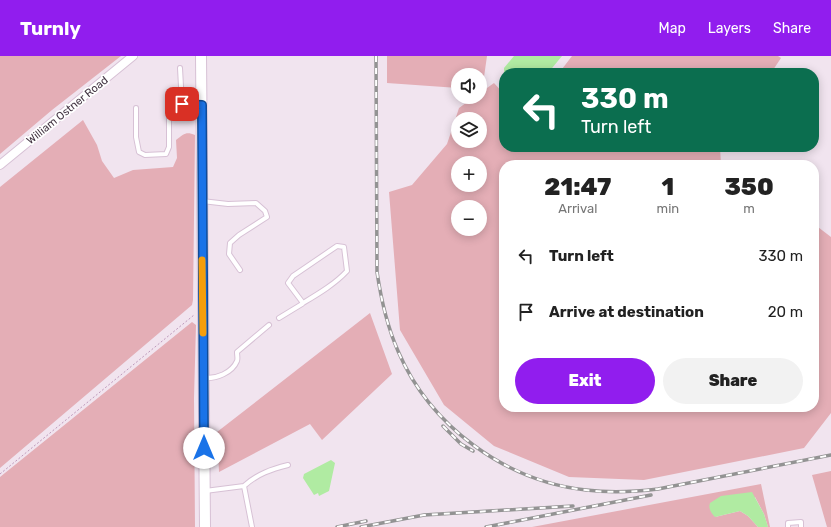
<!DOCTYPE html>
<meta charset="utf-8">
<style>
body{margin:0;font-family:Rubik,sans-serif;background:#f2f2f2;color:#222;height:100vh;display:flex;flex-direction:column;font-size:15px;white-space:nowrap}
*{box-sizing:border-box;margin:0}
p{font-size:13px;color:#767676}
.icon{flex:none;width:22px;height:22px;fill:none;stroke:currentColor;stroke-width:2;stroke-linecap:round;stroke-linejoin:round}
.map{position:relative;flex:1;overflow:hidden}
.drawer{position:absolute;left:499px;top:104px;width:320px;height:252px;display:flex;flex-direction:column;background:#fff;border-radius:16px;box-shadow:0 2px 10px #0003}
.drawer>*{flex:none}
.guide{position:absolute;left:499px;top:12px;width:320px;height:84px;border-radius:16px;box-shadow:0 2px 10px #0003;background:#0b6e4f;color:#fff;overflow:hidden}
.buttons{position:absolute;left:451px;top:12px;display:grid;gap:8px}
.buttons a{display:grid;place-items:center;width:36px;height:36px;border-radius:50%;background:#fff;box-shadow:0 2px 10px #0003;font-size:20px}
.pin{position:absolute;display:grid;place-items:center;width:34px;height:34px;color:#fff;margin:-17px;border-radius:8px;box-shadow:0 2px 6px #0006}
.me{position:absolute;width:44px;margin:-22px;rotate:0deg;stroke-linejoin:round;filter:drop-shadow(0 0 3px #0008)}
.turn{display:flex;align-items:center;gap:14px;height:84px;padding:0 16px;font-size:18px}
.turn .icon{width:52px;height:52px;stroke-width:2.5}
.turn b{display:block;font-size:28px;line-height:34px}
.eta{display:flex;justify-content:space-evenly;align-items:center;height:68px;text-align:center}
.eta b{font-size:24px;font-weight:800;line-height:28px}
.action{display:flex;gap:8px;margin-top:auto;padding:8px 16px}
.action a{flex:1;height:46px;border-radius:24px;background:#911dee;color:#fff;font-size:16px;font-weight:800;line-height:46px;text-align:center}
.action a+a{background:#f2f2f2;color:#222}
ul{padding:0;list-style:none}
li{display:flex;align-items:center;gap:12px;height:56px;padding:0 16px}
li div{flex:1}
li b{display:block;font-size:15px}
li em{font-style:normal}
header{display:flex;align-items:center;gap:24px;box-sizing:border-box;height:56px;padding:0 20px;background:#911dee;color:#fff}
header strong{font-size:19px}
nav{display:flex;gap:22px;margin-inline-start:auto;font-size:14px}
.map>svg:first-child{display:block}
</style>
<header>
<strong>Turnly</strong>
<nav><a>Map</a><a>Layers</a><a>Share</a></nav>
</header>
<div class="map">
<svg width="831" height="471" viewBox="0 0 831 471">
<rect width="100%" height="100%" fill="#f1e4ef"/>
<!-- green -->
<path fill="#e4aeb6" fill-rule="evenodd" d="M0,0H121L52,54L0,98Z
M387,0H487L484,21L480,24V19H458V32L387,27Z
M572,0H778L781,2L771,17H559Z
M494,27L504,38V91H720L721,109H504V351H814V168L831,181V357L804,392L644,424L569,421L494,390L444,349L400,274L389,136L412,129L447,88L459,52L474,41H480V37ZM458,63H480V85H458ZM458,107H480V129H458ZM458,151H480V173H458Z
M83,64L97,89L102,105L114,122L133,114L173,111L177,102L176,84C184,78 186,75 195,79L193,244L192,249L0,412V131Z
M370,257L392,318L322,384L310,368L219,416L217,376Z
M192,266L196,269L194,342L195,471H0V421Z
M831,415V471H827L812,419Z
M761,428L770,471H768L764,458L755,441L715,461L740,455L748,460L758,471H532Z"/>
<!-- water -->
<path fill="#b0eba2" d="M514,0H562L548,17H504V12Z
M331,404L335,407L329,435L319,440L318,437L314,439L303,422L304,418Z
M752,436L764,458L768,471H758L748,460L740,455L715,461C711,457 708,452 710,447L721,440Z"/>
<g fill="none" stroke-linecap="round" stroke-linejoin="round">
<!-- service casing -->
<g stroke="#d7c1d5" stroke-width="6">
<path id="service" d="M180,12L182,49
M136,52V81L139,96L145,99L166,98L169,91V56L182,49H201
M202,145L228,148L256,147L265,155L267,161L239,179L230,187L229,198L240,214
M279,262L302,248L303,247C318,238 335,228 347,215L344,191L337,190L293,220L288,227L303,247
M204,322C216,323 232,317 237,305C238,303 237,299 237,296L269,269
M244,430C257,418 272,413 288,409
M205,435L244,430L252,471
M788,471V467L801,466V471"/>
</g>
<!-- minor casing -->
<g stroke="#d7c1d5" stroke-width="10">
<path id="minor" d="M0,109L133,0"/>
</g>
<!-- tertiary casing -->
<g stroke="#d7c1d5" stroke-width="12">
<path id="tertiary" d="M201,0L205,471"/>
</g>
<!-- path -->
<path stroke="#bd99bb" stroke-width="1" stroke-dasharray="2 2" stroke-linecap="butt" d="M0,418L194,259"/>
<!-- service -->
<use href="#service" stroke="#fff" stroke-width="4"/>
<!-- minor -->
<use href="#minor" stroke="#fff" stroke-width="8"/>
<!-- tertiary -->
<use href="#tertiary" stroke="#fff" stroke-width="10"/>
<!-- rail casing -->
<g stroke="#939393" stroke-width="3.5">
<path id="rail" d="M376,0L377,216C381,243 387,270 398,295C430,370 505,425 586,434C610,437 634,436 658,433L831,399
M443,370L461,388L473,395
M337,471L366,465
M361,471L424,459L573,450
M486,471L651,439"/>
</g>
<!-- rail -->
<use href="#rail" stroke="#fff" stroke-width="2" stroke-dasharray="6" stroke-linecap="butt"/>
</g>
<g fill="none" stroke-linecap="round" stroke-linejoin="round">
<!-- route casing -->
<g stroke="#114b97" stroke-width="10">
<path id="route" d="M182,48L202,49L204,392"/>
</g>
<!-- route -->
<use href="#route" stroke="#1a73e8" stroke-width="7"/>
<!-- slow -->
<path stroke="#f59e0b" stroke-width="7" d="M202,204L203,277"/>
</g>
<g text-anchor="middle" stroke-width="3.5" stroke-linejoin="round" paint-order="stroke">
<!-- street labels -->
<g font-size="11" fill="#423442" stroke="#fff">
<text transform="translate(67 54) rotate(-39)" y="4">William Ostner Road</text>
</g>
</g>
</svg>
<div class="buttons">
<a><svg class="icon" aria-label="sound" viewBox="0 0 24 24"><path d="M4 9h4l5-4v14l-5-4H4zM17 9q2 3 0 6"/></svg></a>
<a><svg class="icon" aria-label="layers" viewBox="0 0 24 24"><path d="M12 4l9 5-9 5-9-5zM3 14l9 5 9-5"/></svg></a>
<a>+</a>
<a>−</a>
</div>
<div class="pin" style="left:182px;top:48px;background:#d93025"><svg class="icon" aria-label="arrive" viewBox="0 0 24 24"><path d="M6 21V4h12l-3 4 3 4H6"/></svg></div>
<svg class="me" style="left:204px;top:392px" viewBox="-20 -20 40 40"><circle r="19" fill="#fff"/><path d="M0-13L10 11 0 6-10 11z" fill="#1a73e8"/></svg>
<div class="guide">
<div class="turn"><svg class="icon" aria-label="left" viewBox="0 0 24 24"><path d="M17 20v-9H6M10 6l-5 5 5 5"/></svg><div><b>330 m</b>Turn left</div></div>
</div>
<section class="drawer">
<div class="eta">
<div><b>21:47</b><p>Arrival</p></div>
<div><b>1</b><p>min</p></div>
<div><b>350</b><p>m</p></div>
</div>
<ul>
<li><svg class="icon" aria-label="left" viewBox="0 0 24 24"><path d="M17 20v-9H6M10 6l-5 5 5 5"/></svg><div><b>Turn left</b></div><em>330 m</em></li>
<li><svg class="icon" aria-label="arrive" viewBox="0 0 24 24"><path d="M6 21V4h12l-3 4 3 4H6"/></svg><div><b>Arrive at destination</b></div><em>20 m</em></li>
</ul>
<div class="action"><a>Exit</a><a>Share</a></div>
</section>
</div>
